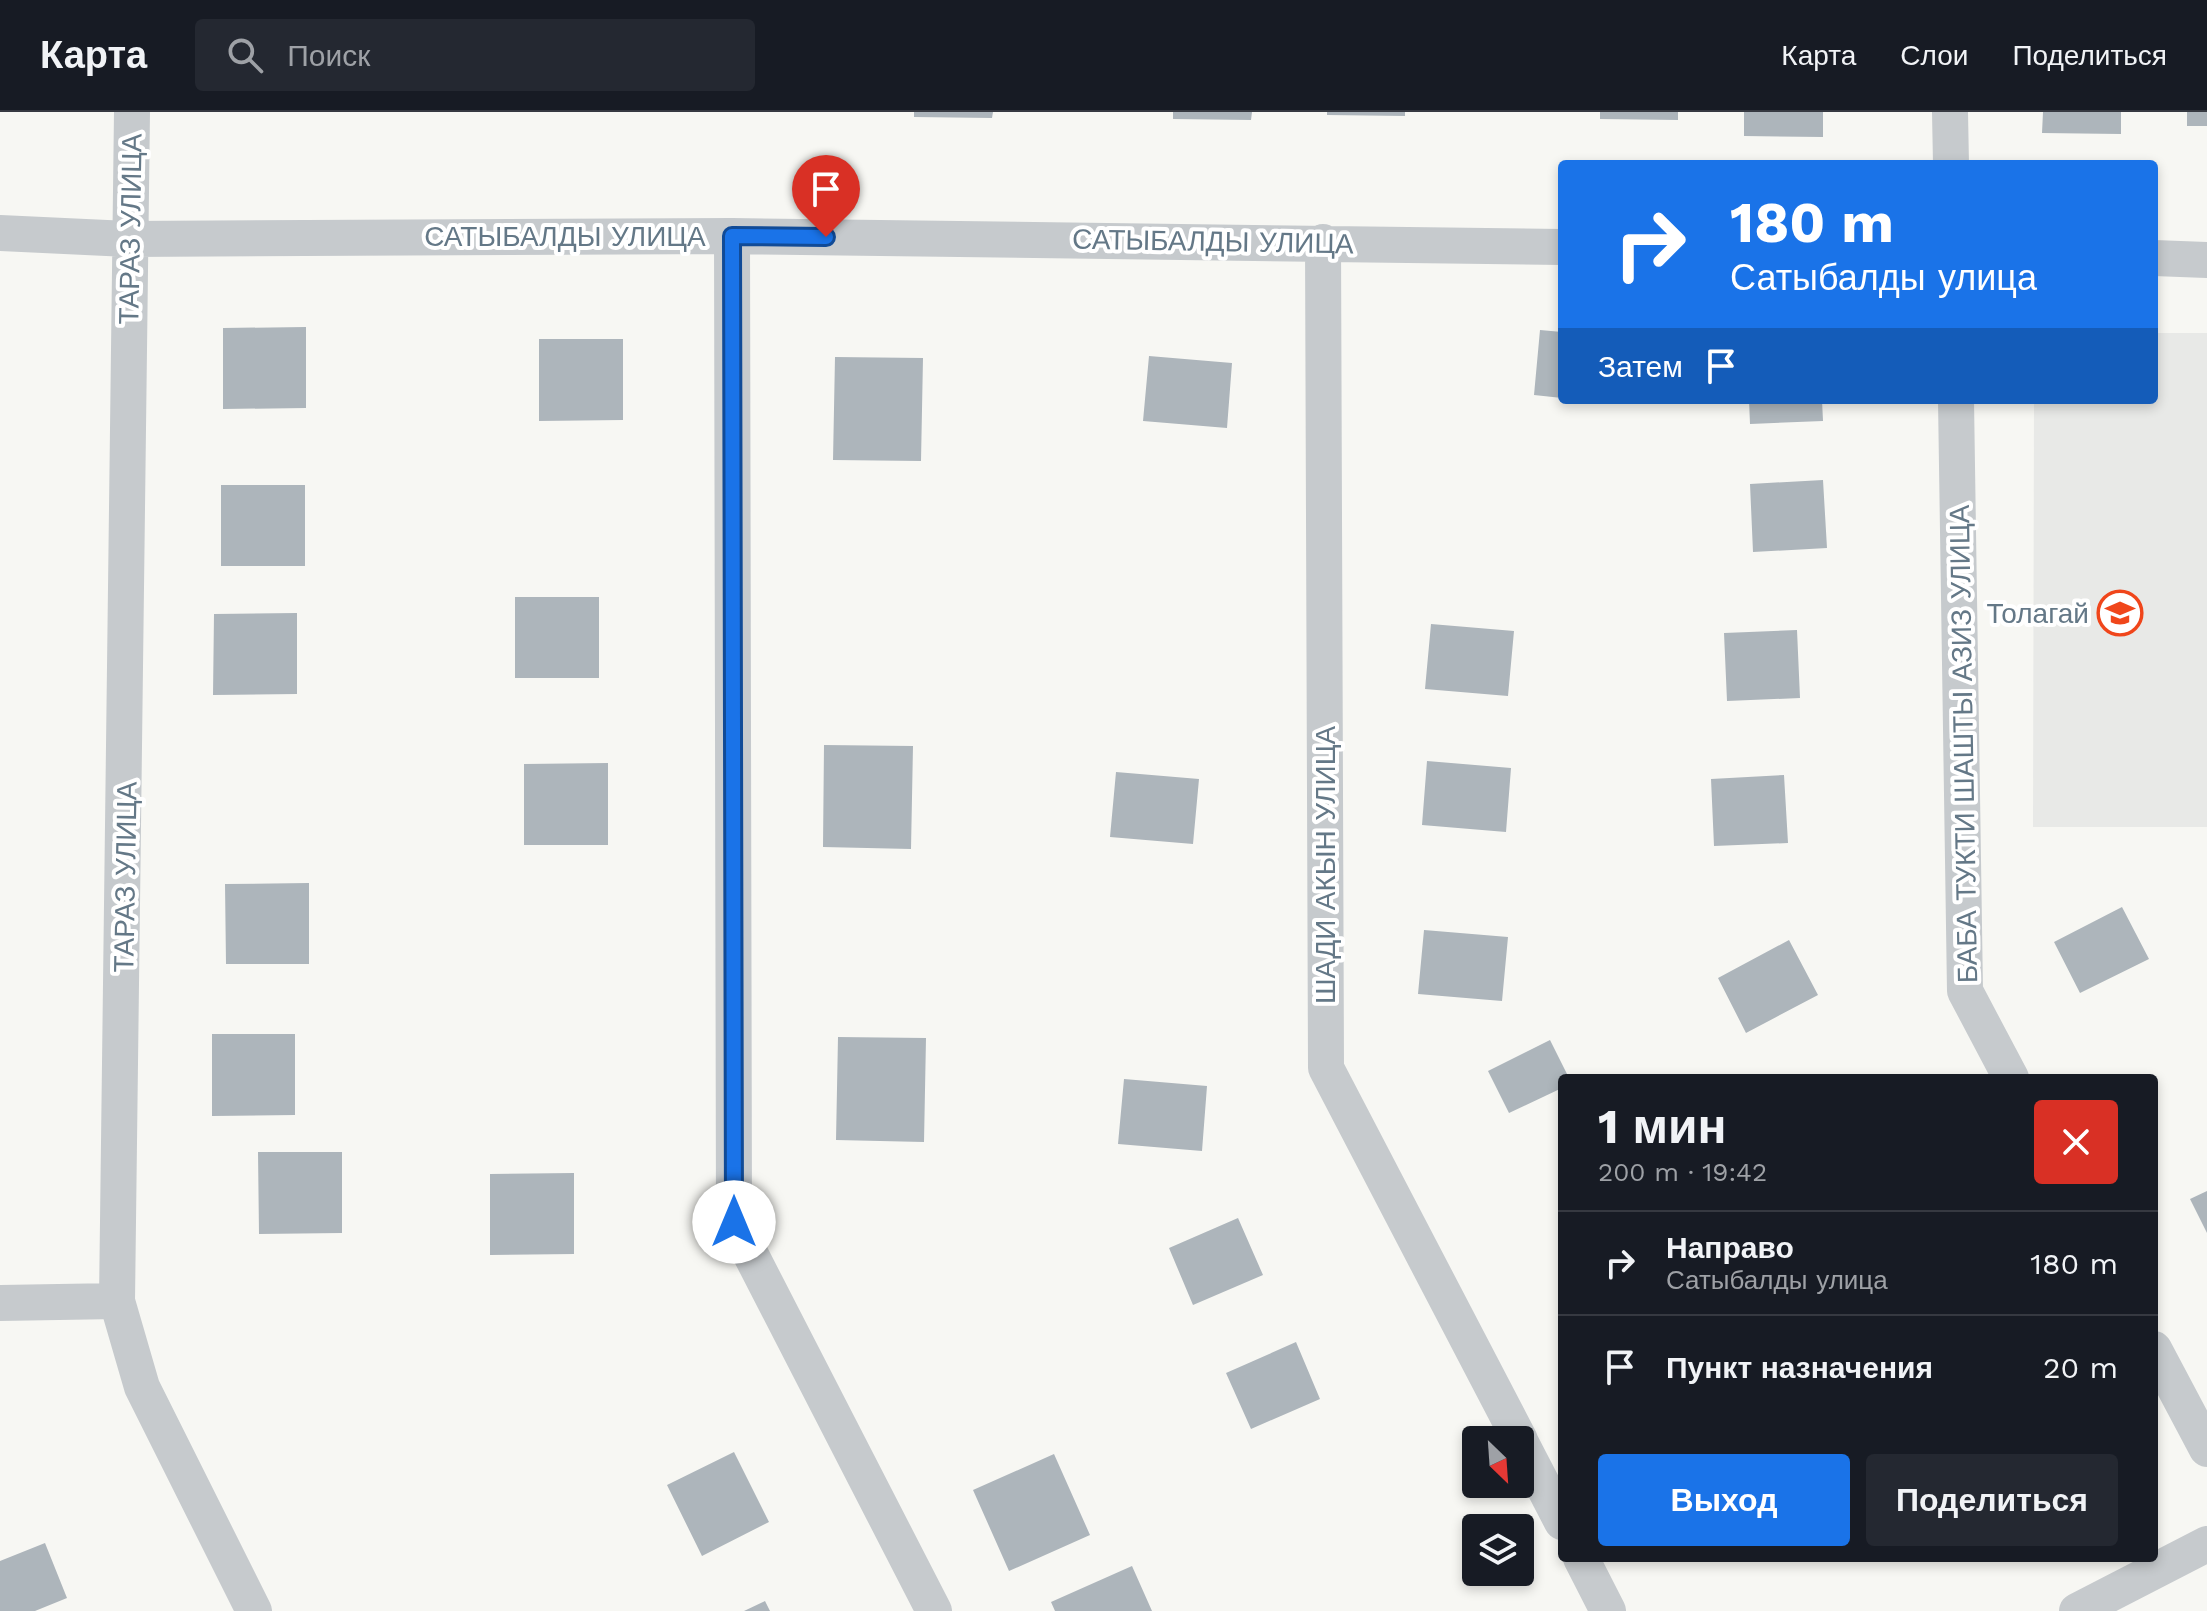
<!DOCTYPE html>
<html lang="ru">
<meta charset="utf-8">
<style>
body{margin:0;font-family:"Work Sans",sans-serif;background:#242831;color:#f1f3f6;height:100vh;display:flex;flex-direction:column;font-size:30px;white-space:nowrap}
*{box-sizing:border-box;margin:0}
p{font-size:26px;color:#9ea1a6}
.icon{flex:none;width:44px;height:44px;fill:none;stroke:currentColor;stroke-width:2;stroke-linecap:round;stroke-linejoin:round}
.map{position:relative;flex:1;overflow:hidden}
.sheet{position:absolute;left:1558px;top:962px;width:600px;height:488px;display:flex;flex-direction:column;background:#171b24;border-radius:8px;box-shadow:0 4px 12px #0003}
.sheet>*{flex:none}
.hud{position:absolute;left:1558px;top:48px;width:600px;height:244px;border-radius:8px;box-shadow:0 4px 12px #0003;background:#1a73e8;color:#fff;overflow:hidden}
.needle{width:52px;rotate:155deg}
.fabs{position:absolute;left:1462px;top:1314px;display:grid;gap:16px}
.fabs a{display:grid;place-items:center;width:72px;height:72px;border-radius:8px;background:#171b24;box-shadow:0 4px 12px #0003;font-size:40px}
.pin{position:absolute;display:grid;place-items:center;width:68px;height:68px;color:#fff;margin:-82px -34px;border-radius:50% 50% 50% 0;rotate:-45deg;box-shadow:0 0 8px #0007}
.pin .icon{rotate:45deg}
.me{position:absolute;width:88px;margin:-44px;rotate:0deg;stroke-linejoin:round;filter:drop-shadow(0 0 6px #0008)}
.turn{display:flex;align-items:center;gap:28px;height:168px;padding:0 40px;font-size:36px}
.turn .icon{width:104px;height:104px;stroke-width:2.5}
.turn b{display:block;font-size:56px;line-height:68px}
.then{display:flex;align-items:center;height:76px;padding:0 40px;background:#0003;gap:16px;font-size:30px}
.round{display:grid;place-items:center;flex:none;width:84px;height:84px;border-radius:8px;background:#242831}
.headline{display:flex;align-items:center;justify-content:space-between;height:136px;padding:0 40px}
h1{font-size:48px;font-weight:700;line-height:60px}
.button{display:flex;gap:16px;margin-top:auto;padding:16px 40px}
.button a{flex:1;height:92px;border-radius:8px;background:#1a73e8;color:#fff;font-size:32px;font-weight:700;line-height:92px;text-align:center}
.button a+a{background:#242831;color:#f1f3f6}
ul{padding:0;list-style:none}
li{display:flex;align-items:center;gap:24px;height:104px;padding:0 40px;border-top:2px solid #363941}
li div{flex:1}
li b{display:block;font-size:30px}
li em{font-style:normal}
header{display:flex;align-items:center;gap:48px;box-sizing:border-box;height:112px;padding:0 40px;background:#171b24;border-bottom:2px solid #363941}
header strong{font-size:38px}
nav{display:flex;gap:44px;margin-inline-start:auto;font-size:28px}
.search{width:560px;height:72px;background:#242831;display:flex;align-items:center;gap:20px;box-sizing:border-box;padding:0 28px;border-radius:8px;color:#9ea1a6;font-size:30px}
.map>svg:first-child{display:block}
</style>
<header>
<strong>Карта</strong>
<div class="search"><svg class="icon" aria-label="search" viewBox="0 0 24 24"><circle cx="10" cy="10" r="6"/><path d="M15 15l6 6"/></svg>Поиск</div>
<nav><a>Карта</a><a>Слои</a><a>Поделиться</a></nav>
</header>
<div class="map">
<svg width="2207" height="1499" viewBox="0 0 2207 1499">
<rect width="100%" height="100%" fill="#f7f7f3"/>
<!-- built -->
<path fill="#e8e9e7" d="M2154,221H2207V715H2033L2034,288H2154Z"/>
<!-- building -->
<path fill="#adb5bb" d="M914,0H993L992,6L914,5Z
M1173,0H1252L1251,8L1173,7Z
M1327,0H1405V4L1327,3Z
M1600,0H1678V8L1600,7Z
M1744,0H1823V25L1744,24Z
M2043,0H2121V22L2042,21Z
M2187,0H2207V14H2187Z
M306,215V296L223,297V216Z
M1540,218L1562,220V286L1534,283Z
M539,227H623V308L539,309Z
M1149,244L1232,251L1227,316L1143,309Z
M835,245L923,246L921,349L833,348Z
M1749,288H1822L1823,309L1750,312Z
M1823,368L1827,436L1753,440L1750,372Z
M221,373H305V454H221Z
M515,485H599V566H515Z
M297,501V582L213,583L214,502Z
M1431,512L1514,519L1508,584L1425,577Z
M1797,518L1800,586L1727,589L1724,521Z
M824,633L913,634L911,737L823,735Z
M1427,649L1511,656L1506,720L1422,713Z
M608,651V733H524V652Z
M1116,660L1199,667L1193,732L1110,725Z
M1784,663L1788,731L1714,734L1711,667Z
M309,771V852H226L225,772Z
M2122,795L2149,847L2080,881L2054,830Z
M1424,818L1508,825L1502,889L1418,882Z
M1789,828L1818,883L1746,921L1718,866Z
M212,922H295V1003L212,1004Z
M838,925L926,926L924,1030L836,1028Z
M1550,928L1569,966H1562V976L1509,1001L1488,959Z
M1124,967L1207,974L1202,1039L1118,1032Z
M258,1040H342V1121L259,1122Z
M574,1061V1142L490,1143V1062Z
M2207,1079V1121L2190,1087Z
M1238,1106L1263,1163L1193,1193L1169,1136Z
M1296,1230L1320,1287L1251,1317L1226,1261Z
M734,1340L769,1410L702,1444L667,1373Z
M1054,1342L1090,1423L1009,1459L973,1378Z
M45,1431L67,1486L35,1499H0V1449Z
M1132,1454L1152,1499H1055L1051,1490Z
M765,1489L770,1499H744Z"/>
<g fill="none" stroke-linecap="round" stroke-linejoin="round">
<!-- minor -->
<path stroke="#c6cacd" stroke-width="36" d="M132,0L117,1189L142,1275L254,1499
M1950,0L1951,52
M0,121L128,127L732,124L1562,135
M732,124L734,1110L934,1499
M1323,130L1326,956L1520,1328
M2154,146L2207,148
M1956,288L1965,879L2011,966
M0,1191L117,1189
M2154,1237L2207,1337
M1520,1329L1562,1410
M1581,1446L1608,1499
M2077,1499L2207,1432"/>
</g>
<g fill="none" stroke-linecap="round" stroke-linejoin="round">
<!-- route casing -->
<g stroke="#114b97" stroke-width="20">
<path id="route" d="M734,1110L732,124L826,125"/>
</g>
<!-- route -->
<use href="#route" stroke="#1a73e8" stroke-width="14"/>
</g>
<!-- icons -->
<defs>
<g id="school-ring" transform="scale(2.3)"><circle r="9.5" fill="#fff" stroke="#f0461b" stroke-width="1.5"/><path d="M0-5L7-2L0 1L-7-2ZM-4 1L0 2.5L4 1V4Q0 6-4 4Z" fill="#f0461b"/></g>
</defs>
<g fill-rule="evenodd">
<use href="#school-ring" x="2120" y="501"/>
</g>
<g text-anchor="middle" stroke-width="8" stroke-linejoin="round" paint-order="stroke">
<!-- street labels -->
<g font-size="28" fill="#647887" stroke="#fff">
<text transform="translate(130 117) rotate(-89)" y="10">ТАРАЗ УЛИЦА</text>
<text x="565" y="134">САТЫБАЛДЫ УЛИЦА</text>
<text transform="translate(1213 129) rotate(1)" y="10">САТЫБАЛДЫ УЛИЦА</text>
<text transform="translate(1963 632) rotate(-91)" y="10">БАБА ТУКТИ ШАШТЫ АЗИЗ УЛИЦА</text>
<text transform="translate(1325 753) rotate(-90)" y="10">ШАДИ АКЫН УЛИЦА</text>
<text transform="translate(125 765) rotate(-89)" y="10">ТАРАЗ УЛИЦА</text>
</g>
<!-- poi labels -->
<g font-size="28" fill="#647887" stroke="#fff" text-anchor="end">
<text x="2089" y="511">Толагай</text>
</g>
</g>
</svg>
<div class="fabs">
<a><svg class="needle" viewBox="-14 -14 28 28"><path d="M0-13l5 13h-10z" fill="#e53935"/><path d="M0 13l5-13h-10z" fill="#9ea1a6"/></svg></a>
<a><svg class="icon" aria-label="layers" viewBox="0 0 24 24"><path d="M12 4l9 5-9 5-9-5zM3 14l9 5 9-5"/></svg></a>
</div>
<div class="pin" style="left:826px;top:125px;background:#d93025"><svg class="icon" aria-label="arrive" viewBox="0 0 24 24"><path d="M6 21V4h12l-3 4 3 4H6"/></svg></div>
<svg class="me" style="left:734px;top:1110px" viewBox="-20 -20 40 40"><circle r="19" fill="#fff"/><path d="M0-13L10 11 0 6-10 11z" fill="#1a73e8"/></svg>
<div class="hud">
<div class="turn"><svg class="icon" aria-label="right" viewBox="0 0 24 24"><path d="M7 20v-9h11M14 6l5 5-5 5"/></svg><div><b>180 m</b>Сатыбалды улица</div></div>
<div class="then">Затем<svg class="icon" aria-label="arrive" viewBox="0 0 24 24"><path d="M6 21V4h12l-3 4 3 4H6"/></svg></div>
</div>
<section class="sheet">
<div class="headline"><div><h1>1 мин</h1><p>200 m · 19:42</p></div><a class="round" style="background:#d93025;color:#fff"><svg class="icon" aria-label="close" viewBox="0 0 24 24"><path d="M6 6l12 12M18 6L6 18"/></svg></a></div>
<ul>
<li><svg class="icon" aria-label="right" viewBox="0 0 24 24"><path d="M7 20v-9h11M14 6l5 5-5 5"/></svg><div><b>Направо</b><p>Сатыбалды улица</p></div><em>180 m</em></li>
<li><svg class="icon" aria-label="arrive" viewBox="0 0 24 24"><path d="M6 21V4h12l-3 4 3 4H6"/></svg><div><b>Пункт назначения</b></div><em>20 m</em></li>
</ul>
<div class="button"><a>Выход</a><a>Поделиться</a></div>
</section>
</div>
